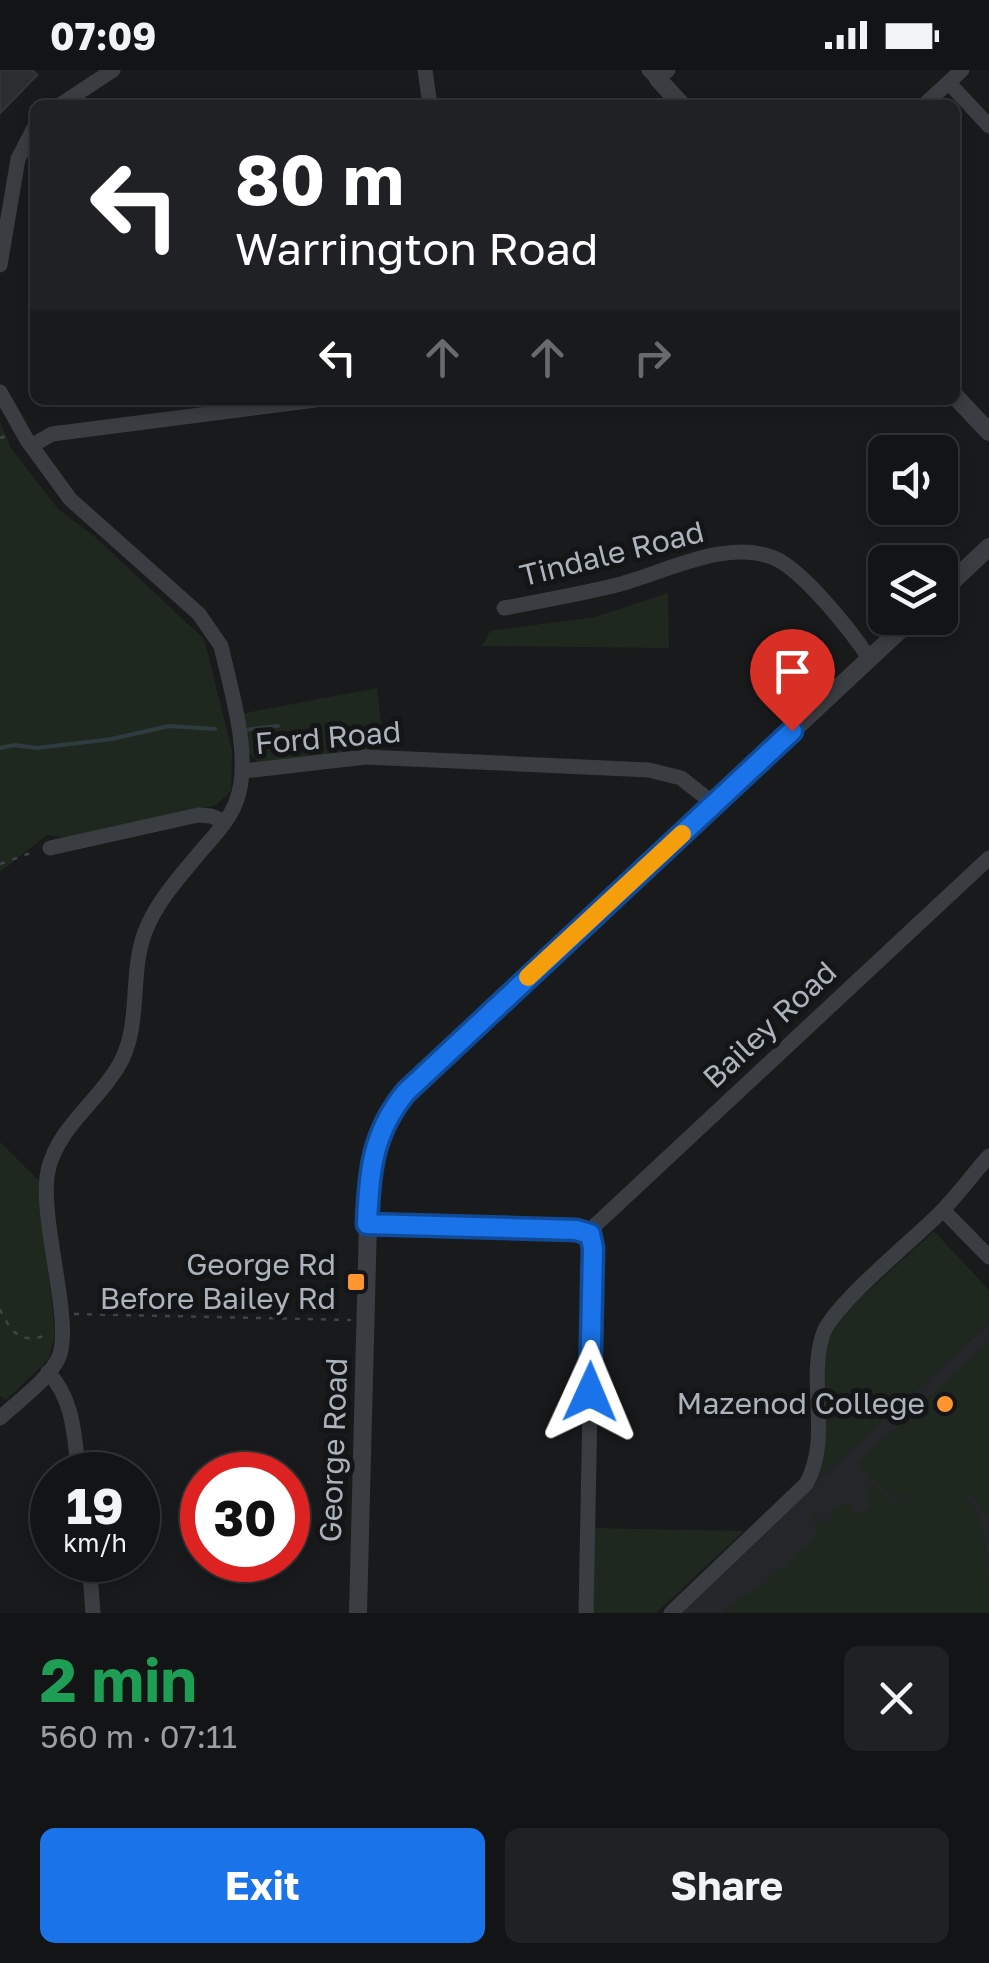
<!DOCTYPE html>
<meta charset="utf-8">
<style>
body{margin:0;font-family:"Golos Text",sans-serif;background:#202122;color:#f1f3f6;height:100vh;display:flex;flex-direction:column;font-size:38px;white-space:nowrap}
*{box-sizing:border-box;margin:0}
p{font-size:32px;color:#9d9ea0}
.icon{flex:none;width:55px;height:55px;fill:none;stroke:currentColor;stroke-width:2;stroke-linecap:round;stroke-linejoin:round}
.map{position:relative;height:1543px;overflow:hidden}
.drawer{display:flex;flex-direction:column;background:#131415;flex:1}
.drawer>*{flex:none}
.guide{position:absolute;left:30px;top:30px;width:930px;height:305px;border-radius:15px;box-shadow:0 5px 15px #0003,0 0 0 2px #323334;background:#202124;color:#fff;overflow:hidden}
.fabs{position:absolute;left:868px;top:365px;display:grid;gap:20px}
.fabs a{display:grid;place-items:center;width:90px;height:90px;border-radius:15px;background:#131415;box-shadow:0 5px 15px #0003,0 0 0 2px #323334;font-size:50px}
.speed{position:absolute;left:30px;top:1382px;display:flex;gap:20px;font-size:50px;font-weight:700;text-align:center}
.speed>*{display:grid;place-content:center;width:130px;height:130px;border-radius:50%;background:#131415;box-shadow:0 5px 15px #0003,0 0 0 2px #323334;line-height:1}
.speed small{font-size:25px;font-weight:400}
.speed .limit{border:15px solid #d22;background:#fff;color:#111}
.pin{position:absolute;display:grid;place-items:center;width:85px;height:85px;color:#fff;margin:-102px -42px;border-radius:50% 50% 50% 0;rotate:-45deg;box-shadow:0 0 10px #0007}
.pin .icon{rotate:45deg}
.me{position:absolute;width:110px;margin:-55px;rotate:1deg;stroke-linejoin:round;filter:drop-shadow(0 0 8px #0008)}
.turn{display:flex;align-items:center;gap:35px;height:210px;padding:0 40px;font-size:45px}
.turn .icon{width:130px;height:130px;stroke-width:2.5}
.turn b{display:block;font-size:70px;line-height:85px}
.lanes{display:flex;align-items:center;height:95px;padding:0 40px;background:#0003;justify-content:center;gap:50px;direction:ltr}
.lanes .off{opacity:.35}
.round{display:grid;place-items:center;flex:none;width:105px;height:105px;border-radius:15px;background:#202122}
.summary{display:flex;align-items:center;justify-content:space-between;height:170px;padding:0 40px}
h1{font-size:60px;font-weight:700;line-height:75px;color:#1e9e55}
.action{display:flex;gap:20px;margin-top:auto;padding:20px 40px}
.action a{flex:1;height:115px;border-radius:15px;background:#1a73e8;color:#fff;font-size:40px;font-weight:700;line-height:115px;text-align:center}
.action a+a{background:#202122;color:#f1f3f6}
.status{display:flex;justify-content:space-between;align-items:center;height:70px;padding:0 50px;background:#131415;direction:ltr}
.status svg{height:28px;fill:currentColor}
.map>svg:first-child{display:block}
</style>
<div class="status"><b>07:09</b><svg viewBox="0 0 49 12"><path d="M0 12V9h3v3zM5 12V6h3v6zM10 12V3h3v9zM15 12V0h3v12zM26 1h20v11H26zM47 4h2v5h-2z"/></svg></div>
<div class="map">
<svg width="989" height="1543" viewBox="0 0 989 1543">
<rect width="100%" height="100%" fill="#191a1c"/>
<!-- built -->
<path fill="#252629" d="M989,1253V1543H680L812,1416Z"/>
<!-- green -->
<path fill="#1f281f" d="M0,352L11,378L58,439L94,466L204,569L232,680L231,721L216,735L73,769L47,765L0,802Z
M668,523L669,578L482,576L490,561L595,547Z
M377,618L384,679L258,692L248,682L240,644Z
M0,1072L39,1111L55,1265L48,1290L6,1330L0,1326Z
M934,1161L989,1220V1253L812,1416L822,1263Z
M989,1272V1448L970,1424L961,1428C989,1431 989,1515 989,1543H724C733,1530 744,1528 756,1519C779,1502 799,1482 819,1462L812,1448L815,1444L823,1454L835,1446L832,1441L849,1433L856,1445L871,1438L864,1425L874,1413L893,1434L904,1426L911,1429L907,1423L894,1430L857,1393Z
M592,1458L744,1461L656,1543H591Z"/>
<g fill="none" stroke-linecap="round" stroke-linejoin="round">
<!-- stream -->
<path stroke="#2e3c41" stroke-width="4" d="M243,660L278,656
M0,678L14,675L37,678L112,669L169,656L215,659"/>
</g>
<!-- building -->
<path fill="#2c2d30" stroke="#333438" stroke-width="2.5" d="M0,0H32L37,5L0,43Z"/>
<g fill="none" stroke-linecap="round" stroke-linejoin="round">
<!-- path -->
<path stroke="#404448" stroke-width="2.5" stroke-dasharray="5 8" stroke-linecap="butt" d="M0,368L8,365
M0,794L36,781
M0,1239C10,1261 20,1275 47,1265
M74,1244L351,1250"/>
<!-- minor -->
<path stroke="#3a3d41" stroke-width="15" d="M425,0L430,35
M649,0L658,9L668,0
M949,13L989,56
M60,35L113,0
M924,35L962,0
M0,195L18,89L35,56
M0,322L27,370L70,429L199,544L221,576C231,621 253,689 236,732C228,753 210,770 196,787C177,810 156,833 145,862C129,904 142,956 119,995C98,1032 57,1058 48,1101C38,1147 75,1256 58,1289C47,1311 18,1331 0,1348
M31,376L52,364L316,330
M504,538C542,531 580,524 617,515C664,503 726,468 774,488C803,500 852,562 869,588
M244,701L366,687L649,700L681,708L714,734
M50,778L198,745L211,746L225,752
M943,1140L989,1187
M367,1155L581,1160L590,1163L593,1179L586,1543
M588,1162L989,788
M48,1302C75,1331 74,1368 79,1405
M89,1490L93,1543
M671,1543L806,1414C832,1369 807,1312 823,1264C832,1236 914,1169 939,1144C957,1126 972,1105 989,1086"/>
<!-- tertiary -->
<path stroke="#3a3d41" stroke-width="18" d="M658,9L682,35
M955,326L989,362
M940,523L989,477
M358,1543L369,1113C372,1074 385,1042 414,1014L913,548"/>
</g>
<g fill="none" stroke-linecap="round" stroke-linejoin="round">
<!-- route casing -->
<g stroke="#114b97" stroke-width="25">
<path id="route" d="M590,1322L593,1178L590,1164L576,1160L367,1154C369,1103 372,1063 406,1022L792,661"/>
</g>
<!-- route -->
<use href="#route" stroke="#1a73e8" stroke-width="18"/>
<!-- slow -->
<path stroke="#f59e0b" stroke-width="18" d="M528,907L682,764"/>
</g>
<!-- markers -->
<g fill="#fe952f" stroke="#141517" stroke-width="4">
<rect x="346" y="1202" width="20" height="20" rx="5"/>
<circle cx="945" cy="1334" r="10"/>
</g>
<g text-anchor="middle" stroke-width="10" stroke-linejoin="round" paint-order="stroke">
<!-- street labels -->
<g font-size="30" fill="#abb3bc" stroke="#141517">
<text transform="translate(612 484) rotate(-14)" y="10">Tindale Road</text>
<text transform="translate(328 668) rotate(-5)" y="10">Ford Road</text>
<text transform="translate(770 955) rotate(-43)" y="10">Bailey Road</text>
<text transform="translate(334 1380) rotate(-88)" y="10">George Road</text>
</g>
<!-- poi labels -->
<g font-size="30" fill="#abb3bc" stroke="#141517" text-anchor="end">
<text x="336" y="1205">George Rd<tspan x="336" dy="34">Before Bailey Rd</tspan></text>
<text x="925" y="1344">Mazenod College</text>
</g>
</g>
</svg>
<div class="fabs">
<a><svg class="icon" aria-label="sound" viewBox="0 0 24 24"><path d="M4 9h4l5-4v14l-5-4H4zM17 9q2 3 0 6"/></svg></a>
<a><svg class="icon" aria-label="layers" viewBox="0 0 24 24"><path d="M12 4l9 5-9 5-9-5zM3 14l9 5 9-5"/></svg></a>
</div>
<div class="speed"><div>19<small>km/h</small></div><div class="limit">30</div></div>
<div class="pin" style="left:792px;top:661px;background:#d93025"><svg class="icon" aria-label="arrive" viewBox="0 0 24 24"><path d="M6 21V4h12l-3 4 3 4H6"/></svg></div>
<svg class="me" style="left:590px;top:1322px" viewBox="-20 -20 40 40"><path d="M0-17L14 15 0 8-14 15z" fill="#1a73e8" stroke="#fff" stroke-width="4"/></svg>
<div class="guide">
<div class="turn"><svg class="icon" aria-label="left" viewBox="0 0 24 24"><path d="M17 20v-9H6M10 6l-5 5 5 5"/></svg><div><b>80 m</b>Warrington Road</div></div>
<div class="lanes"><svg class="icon" aria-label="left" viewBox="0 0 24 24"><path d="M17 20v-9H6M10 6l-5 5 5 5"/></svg><svg class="icon off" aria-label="ahead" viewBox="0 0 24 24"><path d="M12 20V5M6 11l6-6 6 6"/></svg><svg class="icon off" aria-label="ahead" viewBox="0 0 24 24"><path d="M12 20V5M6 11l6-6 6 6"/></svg><svg class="icon off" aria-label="right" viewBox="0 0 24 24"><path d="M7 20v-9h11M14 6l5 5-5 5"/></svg></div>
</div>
</div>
<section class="drawer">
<div class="summary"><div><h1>2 min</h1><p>560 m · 07:11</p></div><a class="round"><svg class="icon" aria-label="close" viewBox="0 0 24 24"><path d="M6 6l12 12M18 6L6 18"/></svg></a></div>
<div class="action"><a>Exit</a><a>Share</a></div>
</section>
